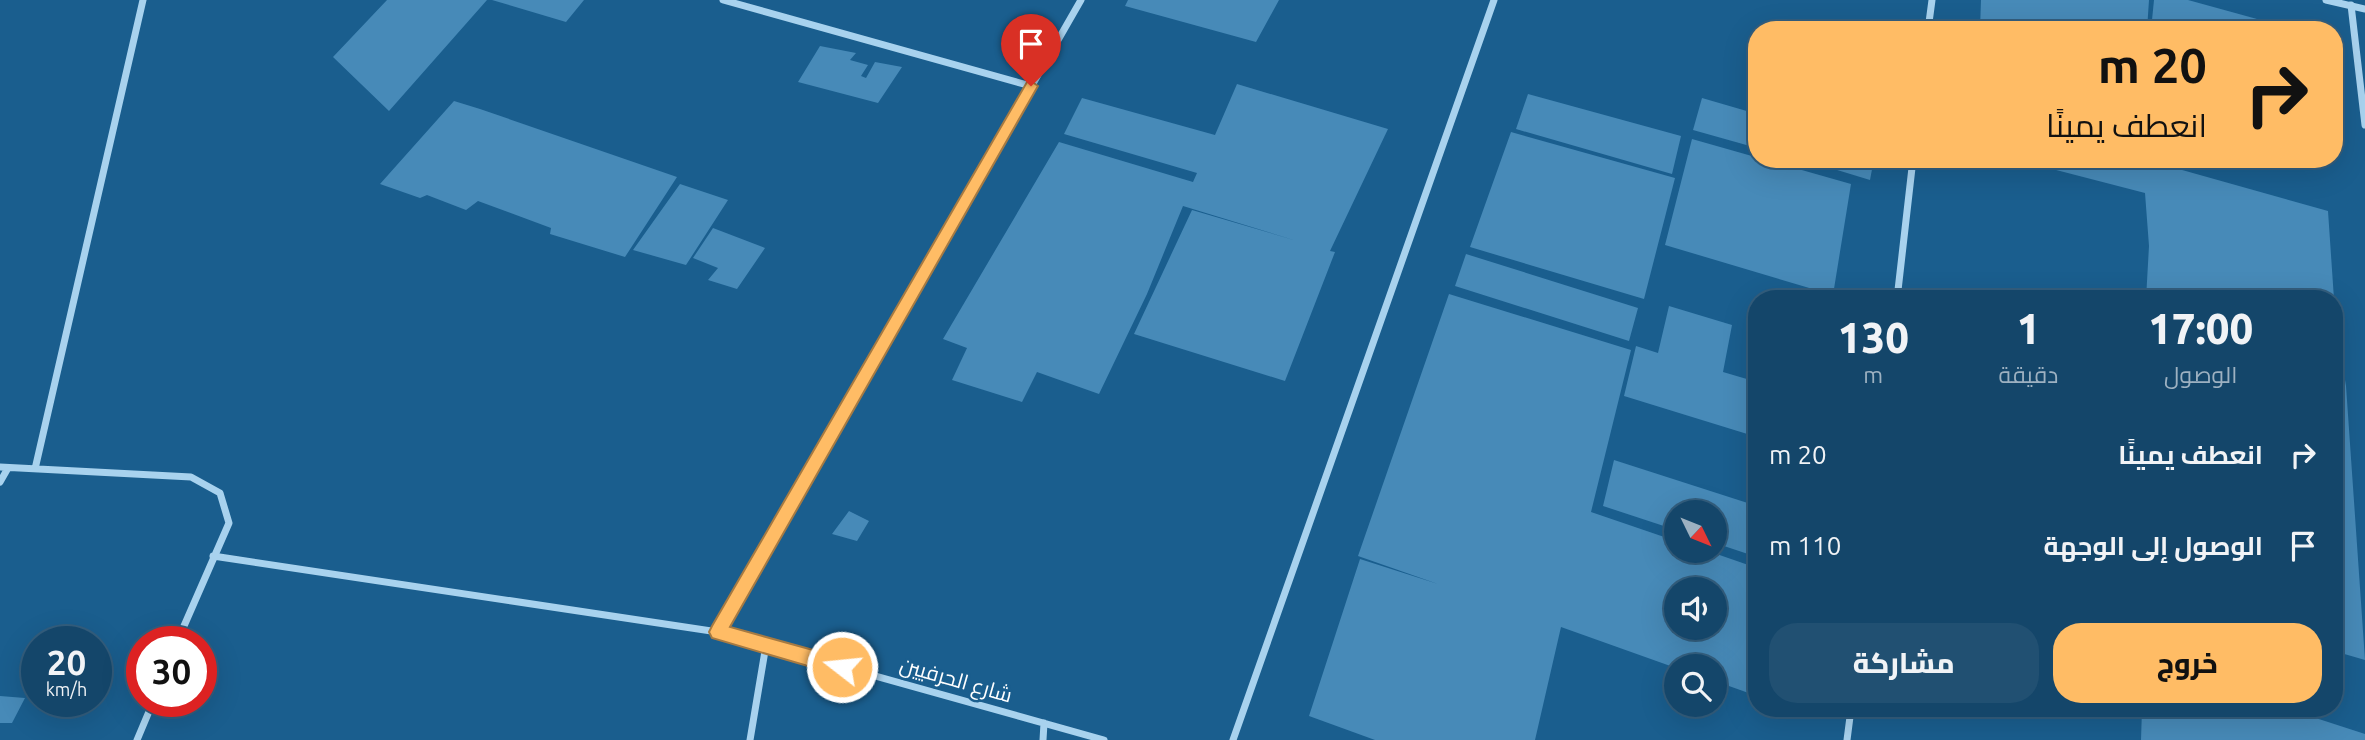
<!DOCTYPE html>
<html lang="ar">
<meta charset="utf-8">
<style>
body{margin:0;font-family:Ubuntu,Cairo,sans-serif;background:#215072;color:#f1f3f6;direction:rtl;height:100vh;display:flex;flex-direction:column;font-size:26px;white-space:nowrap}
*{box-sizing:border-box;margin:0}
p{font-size:23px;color:#9db1c1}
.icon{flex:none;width:38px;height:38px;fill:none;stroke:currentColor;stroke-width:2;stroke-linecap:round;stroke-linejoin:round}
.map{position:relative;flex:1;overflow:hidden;direction:ltr}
.panel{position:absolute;left:1748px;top:290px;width:595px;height:427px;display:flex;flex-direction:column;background:#14466a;border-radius:28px;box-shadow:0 7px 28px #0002,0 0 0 2px #335e7e;direction:rtl}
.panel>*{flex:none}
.top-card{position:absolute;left:1748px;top:21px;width:595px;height:147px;border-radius:28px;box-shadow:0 7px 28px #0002,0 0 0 2px #335e7e;direction:rtl;background:#ffbc65;color:#111;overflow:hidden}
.needle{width:46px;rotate:133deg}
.tools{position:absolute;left:1664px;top:500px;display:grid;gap:14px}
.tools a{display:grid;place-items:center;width:63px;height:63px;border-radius:50%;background:#14466a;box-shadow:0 7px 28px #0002,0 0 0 2px #335e7e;font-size:35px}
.speed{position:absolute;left:21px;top:626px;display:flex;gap:14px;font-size:35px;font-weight:700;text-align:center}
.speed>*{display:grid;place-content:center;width:91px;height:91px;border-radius:50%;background:#14466a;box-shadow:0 7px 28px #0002,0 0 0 2px #335e7e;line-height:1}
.speed small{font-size:18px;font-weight:400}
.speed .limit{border:10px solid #d22;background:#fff;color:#111}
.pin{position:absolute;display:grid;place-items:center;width:60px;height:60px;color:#fff;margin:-72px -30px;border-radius:50% 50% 50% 0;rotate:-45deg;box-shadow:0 0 7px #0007}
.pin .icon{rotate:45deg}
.me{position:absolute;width:77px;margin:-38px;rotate:286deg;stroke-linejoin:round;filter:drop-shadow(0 0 5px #0008)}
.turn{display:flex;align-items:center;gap:24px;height:147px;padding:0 21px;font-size:32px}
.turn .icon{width:91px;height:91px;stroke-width:2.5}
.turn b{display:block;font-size:49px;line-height:60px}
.eta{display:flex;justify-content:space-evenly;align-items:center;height:119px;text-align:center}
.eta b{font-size:42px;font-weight:800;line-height:49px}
.primary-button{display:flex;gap:14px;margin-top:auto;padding:14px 21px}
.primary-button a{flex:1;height:80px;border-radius:28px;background:#ffbc65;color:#111;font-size:28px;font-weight:800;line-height:80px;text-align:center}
.primary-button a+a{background:#215072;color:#f1f3f6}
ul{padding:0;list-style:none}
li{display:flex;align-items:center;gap:21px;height:91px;padding:0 21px}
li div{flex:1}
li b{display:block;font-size:26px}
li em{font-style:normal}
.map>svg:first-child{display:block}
</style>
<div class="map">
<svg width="2365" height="740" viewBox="0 0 2365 740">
<rect width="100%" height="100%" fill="#1a5e8e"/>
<!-- building -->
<path fill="#478ab8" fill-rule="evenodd" d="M387,0H487L389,111L333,57Z
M492,0H584L566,22Z
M1128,0H1279L1256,42L1125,6Z
M1981,0H2149L2147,30H1980Z
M2154,0H2188L2257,19V30H2151Z
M820,46L856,53L850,60L868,65L861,76L866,78L875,62L902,67L878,103L798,82Z
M1237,84L1388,129L1330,251L1335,252L1285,381L1134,334L1192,210L1297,241L1183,206L1147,294L1099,394L1037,372L1022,402L952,380L967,348L943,339L1059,142L1193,182L1197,173L1064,134L1082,98L1215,135Z
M1528,94L1681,136L1672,174L1516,129Z
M1702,98L1757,114V148L1693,130Z
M454,101L480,109L677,177L625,257L550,234L551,228L478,201L466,210L427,195L420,198L380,184Z
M1511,132L1675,178L1644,299L1470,247Z
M1692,139L1851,184L1833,295L1665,245Z
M1801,159H1874L1870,180Z
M2014,159H2143L2328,211L2334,299H2146L2149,246L2145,193Z
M2286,159H2318V169L2285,160Z
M680,184L728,200L686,265L633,250Z
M713,228L765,248L737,289L708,280L718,268L693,258Z
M1466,254L1638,308L1629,341L1455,286Z
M1449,294L1631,350L1591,512L1676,541V551H1708L1757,568V696L1715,681V667L1676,668L1561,627L1535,740H1375L1309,716L1360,559L1438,584L1358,556ZM1676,590H1715V628H1676Z
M1669,306L1732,325L1723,372L1757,382V437L1624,396L1636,346L1658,353Z
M2334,313L2346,386L2365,660L2334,651Z
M1614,460L1757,506V557L1715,543V513H1676V530L1603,506Z
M849,511L869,521L857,541L832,534Z
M0,696L25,698L12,723H0Z
M2142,709H2288L2365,734V740H2141Z"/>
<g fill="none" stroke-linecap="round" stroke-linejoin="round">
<!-- street -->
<path stroke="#a8d2ee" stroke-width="7" d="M723,0L1031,86
M2326,0L2365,9
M2351,5L2365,125
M1928,30L1932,0
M1897,299L1913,159
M0,467L191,477L220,493L229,523L177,642
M35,469L143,0
M0,482L8,468
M213,556L718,632L1104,740
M718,632L1081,0
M137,740L153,702
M750,740L766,645
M1043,740L1044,723
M1233,740L1494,0
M1847,740L1851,709"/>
</g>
<!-- route -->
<path fill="#ffbc65" stroke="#a67a42" stroke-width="2" d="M1031,81L1038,86L730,627L842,658L848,661L851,667L848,673L842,676L712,638L709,632L712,626L1027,82Z"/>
<g text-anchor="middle" stroke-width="5" stroke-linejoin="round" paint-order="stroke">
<!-- street labels -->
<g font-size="21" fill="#fff" stroke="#1a5e8e">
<text transform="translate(956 680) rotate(16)" y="7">شارع الحرفيين</text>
</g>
</g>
</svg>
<div class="tools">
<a><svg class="needle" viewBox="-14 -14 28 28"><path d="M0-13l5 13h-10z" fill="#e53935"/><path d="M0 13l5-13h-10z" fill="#9db1c1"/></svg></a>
<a><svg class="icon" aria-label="sound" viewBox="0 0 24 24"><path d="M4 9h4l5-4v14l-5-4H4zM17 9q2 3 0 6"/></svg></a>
<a><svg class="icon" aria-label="search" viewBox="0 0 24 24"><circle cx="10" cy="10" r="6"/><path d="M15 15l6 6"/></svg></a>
</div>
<div class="speed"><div>20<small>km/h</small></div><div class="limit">30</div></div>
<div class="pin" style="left:1031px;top:86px;background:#d93025"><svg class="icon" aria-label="arrive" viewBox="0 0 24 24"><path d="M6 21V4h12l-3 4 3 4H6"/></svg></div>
<svg class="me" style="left:842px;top:667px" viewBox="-20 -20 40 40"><circle r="17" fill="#ffbc65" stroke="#fff" stroke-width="3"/><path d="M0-11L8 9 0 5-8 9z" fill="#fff"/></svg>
<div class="top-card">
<div class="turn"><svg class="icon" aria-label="right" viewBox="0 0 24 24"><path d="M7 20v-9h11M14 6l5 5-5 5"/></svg><div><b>20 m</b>انعطف يمينًا</div></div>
</div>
<section class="panel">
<div class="eta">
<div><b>17:00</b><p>الوصول</p></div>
<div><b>1</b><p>دقيقة</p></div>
<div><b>130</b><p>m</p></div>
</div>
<ul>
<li><svg class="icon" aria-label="right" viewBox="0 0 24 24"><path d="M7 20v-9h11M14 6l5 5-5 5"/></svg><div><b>انعطف يمينًا</b></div><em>20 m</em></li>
<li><svg class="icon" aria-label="arrive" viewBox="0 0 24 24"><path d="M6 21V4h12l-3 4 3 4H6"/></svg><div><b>الوصول إلى الوجهة</b></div><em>110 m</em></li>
</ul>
<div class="primary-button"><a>خروج</a><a>مشاركة</a></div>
</section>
</div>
